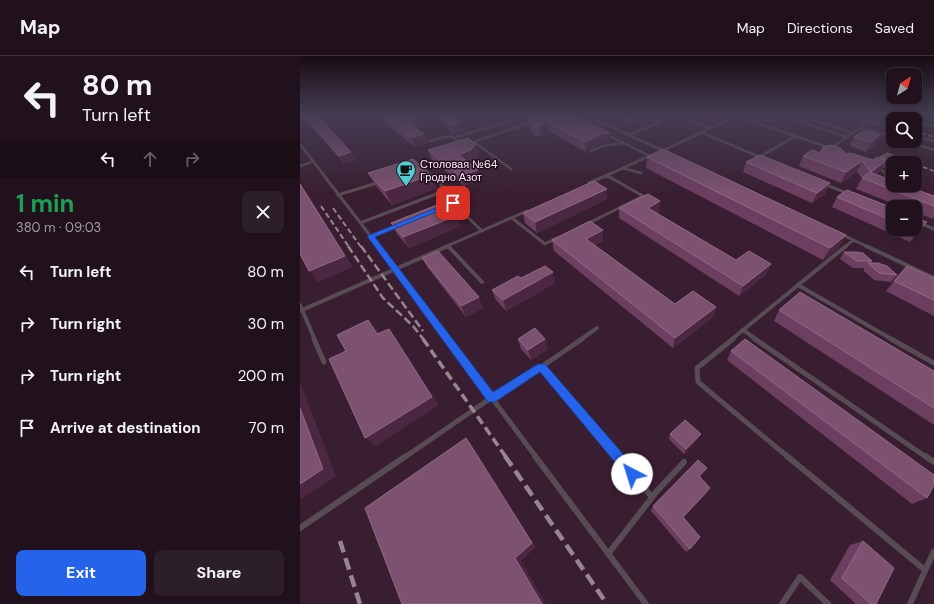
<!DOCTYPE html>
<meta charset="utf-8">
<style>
body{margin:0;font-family:"DM Sans",sans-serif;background:#2d1f29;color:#f1f3f6;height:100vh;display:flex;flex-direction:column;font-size:15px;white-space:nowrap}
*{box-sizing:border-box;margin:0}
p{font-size:13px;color:#a29da3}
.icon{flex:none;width:22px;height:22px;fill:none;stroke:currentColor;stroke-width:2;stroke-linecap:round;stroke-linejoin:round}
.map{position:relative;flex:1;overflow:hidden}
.panel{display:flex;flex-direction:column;background:#21111c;width:300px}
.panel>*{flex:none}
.guide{background:#21111c;color:#f1f3f6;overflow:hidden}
.needle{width:26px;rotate:36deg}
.tools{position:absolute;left:586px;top:12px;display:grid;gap:8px}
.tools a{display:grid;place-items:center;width:36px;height:36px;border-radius:8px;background:#21111c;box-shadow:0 2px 10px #0003,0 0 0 1px #3e313b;font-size:20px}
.pin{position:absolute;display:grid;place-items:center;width:34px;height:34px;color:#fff;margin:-17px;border-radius:8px;box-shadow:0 2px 6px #0006}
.me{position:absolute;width:44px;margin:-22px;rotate:320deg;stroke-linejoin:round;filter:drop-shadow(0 0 3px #0008)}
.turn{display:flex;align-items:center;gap:14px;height:84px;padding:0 16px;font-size:18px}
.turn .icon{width:52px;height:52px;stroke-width:2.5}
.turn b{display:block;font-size:28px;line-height:34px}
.lanes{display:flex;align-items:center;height:38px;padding:0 16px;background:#0003;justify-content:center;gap:20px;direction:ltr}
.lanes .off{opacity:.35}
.round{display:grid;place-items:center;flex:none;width:42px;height:42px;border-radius:8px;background:#2d1f29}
.overview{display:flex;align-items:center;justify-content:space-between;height:68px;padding:0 16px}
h1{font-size:24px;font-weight:700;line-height:30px;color:#1e9e55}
.action{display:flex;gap:8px;margin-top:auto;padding:8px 16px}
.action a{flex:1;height:46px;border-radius:8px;background:#2563eb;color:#fff;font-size:16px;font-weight:700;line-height:46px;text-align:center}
.action a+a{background:#2d1f29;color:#f1f3f6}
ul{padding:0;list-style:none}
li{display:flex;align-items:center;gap:12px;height:52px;padding:0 16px}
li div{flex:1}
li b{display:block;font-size:15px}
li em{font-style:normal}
header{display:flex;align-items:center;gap:24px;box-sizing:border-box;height:56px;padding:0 20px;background:#21111c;border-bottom:1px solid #3e313b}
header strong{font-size:19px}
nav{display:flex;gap:22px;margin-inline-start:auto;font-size:14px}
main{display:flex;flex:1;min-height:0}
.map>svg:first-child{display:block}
</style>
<header>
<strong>Map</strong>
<nav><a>Map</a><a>Directions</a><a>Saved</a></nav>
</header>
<main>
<section class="panel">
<div class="guide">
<div class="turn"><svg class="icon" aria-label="left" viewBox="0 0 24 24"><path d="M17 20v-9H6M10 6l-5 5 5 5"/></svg><div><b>80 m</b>Turn left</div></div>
<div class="lanes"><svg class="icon" aria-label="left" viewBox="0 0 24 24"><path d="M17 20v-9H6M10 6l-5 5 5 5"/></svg><svg class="icon off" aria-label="ahead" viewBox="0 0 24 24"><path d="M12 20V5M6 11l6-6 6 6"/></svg><svg class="icon off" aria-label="right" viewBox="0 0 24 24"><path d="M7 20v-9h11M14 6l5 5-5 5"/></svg></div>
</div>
<div class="overview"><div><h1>1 min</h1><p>380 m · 09:03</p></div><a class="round"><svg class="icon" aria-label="close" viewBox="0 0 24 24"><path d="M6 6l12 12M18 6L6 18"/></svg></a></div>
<ul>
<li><svg class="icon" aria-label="left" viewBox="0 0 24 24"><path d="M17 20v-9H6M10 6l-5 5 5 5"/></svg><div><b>Turn left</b></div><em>80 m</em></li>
<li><svg class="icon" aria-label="right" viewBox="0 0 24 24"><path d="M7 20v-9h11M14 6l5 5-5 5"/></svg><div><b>Turn right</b></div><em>30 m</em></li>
<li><svg class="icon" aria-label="right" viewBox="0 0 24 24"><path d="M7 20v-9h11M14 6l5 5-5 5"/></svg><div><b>Turn right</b></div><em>200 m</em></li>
<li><svg class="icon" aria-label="arrive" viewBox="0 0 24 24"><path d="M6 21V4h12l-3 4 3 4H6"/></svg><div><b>Arrive at destination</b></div><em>70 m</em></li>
</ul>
<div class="action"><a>Exit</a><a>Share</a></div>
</section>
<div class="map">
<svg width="634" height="548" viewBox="0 0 634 548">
<rect width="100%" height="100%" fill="#2c1726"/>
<!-- built -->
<path fill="#391e31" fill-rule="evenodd" d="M0,59H568L593,67V85H615V73L634,78V548H0ZM593,107H615V129H593ZM593,151H615V173H593Z"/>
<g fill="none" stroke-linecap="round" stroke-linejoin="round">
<!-- service-far4 -->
<path stroke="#574c53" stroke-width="2.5" d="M285,59L364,95
M299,59H305
M377,59L410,72
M482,59L547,81
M499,59L553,77
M547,59L593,73
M595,59L609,63
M437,60L530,92
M615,65L634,70
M561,71L593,81
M403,77L462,102
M305,78L350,100
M328,79L358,67L359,65L344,59
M615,80L634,85
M153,82L206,66V63L199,59
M129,85L150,80L164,89L232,66
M606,85L634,94
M174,86L211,113
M0,88L23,118
M531,92L569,66
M291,95L303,90L323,87
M360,96L439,59
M459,101L496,80
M0,110L12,106
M576,110L587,118
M322,112L341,117
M310,118L351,99"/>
<!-- service-far3 -->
<path stroke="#574c53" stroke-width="3" d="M22,117L79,191
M585,117L593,122
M289,127L312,117
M524,128L549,138
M38,139L80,126
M141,152L153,147L182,175
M212,162L245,188L257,182
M615,165L634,173
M60,167L144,135L145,132L129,118
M287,168L343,140L306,119
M541,178L568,191
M70,180L99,169
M145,191L227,155
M545,191L553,184"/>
<!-- service-far2 -->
<path stroke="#574c53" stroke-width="4" d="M78,190L148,284
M148,190L182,226
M566,190L634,222
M498,229L593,284
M0,249L15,284
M0,255L148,190
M280,284L297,272
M431,284L443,274
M457,284L443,274L546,190"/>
<!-- service-far1 -->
<path stroke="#574c53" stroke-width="5" d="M14,283L24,306
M148,283L236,401
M433,283L397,312L398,326L488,401
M455,283L626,401
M591,283L634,307
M241,311L282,283
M105,401L191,342L241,311L317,401"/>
<!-- service -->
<path stroke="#574c53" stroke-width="6" d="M235,400L346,548
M317,400L352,441
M487,400L625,514
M625,400L634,406
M0,472L106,400
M308,498L357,435L384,406
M482,548L500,521L528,548
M610,548L634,495"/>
<!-- rail-far4 -->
<path stroke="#978591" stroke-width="1.5" stroke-dasharray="4.5 2.5" stroke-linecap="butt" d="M562,59L593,68
M615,75L634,81
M623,111L634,115"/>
<!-- rail-far3 -->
<path stroke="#978591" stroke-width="2" stroke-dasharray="5.5 3" stroke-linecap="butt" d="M21,150L49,191
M33,152L61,191"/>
<!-- rail-far2 -->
<path stroke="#978591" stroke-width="2.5" stroke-dasharray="8 3.5" stroke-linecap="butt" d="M48,190L83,242L113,270L124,284
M61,190L123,275"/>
<!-- rail-far1 -->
<path stroke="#978591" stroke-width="3.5" stroke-dasharray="9 4.5" stroke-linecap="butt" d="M123,283L206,401"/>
<!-- rail -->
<path stroke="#978591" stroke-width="4.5" stroke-dasharray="12 6" stroke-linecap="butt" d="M205,400L307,548
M40,485L60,548"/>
</g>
<!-- wall -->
<path fill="#6c3f60" d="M0,59L38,61L22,65L51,96L56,104L44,107L10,69L5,70L0,64Z
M81,59L125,68L116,72L124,78L127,87L115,91L86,68Z
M134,59H183L161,66L165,75L154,79L146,72L143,65Z
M232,59H273L310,77V86L302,87L286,96L249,75L241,80H235L229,72L227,63L235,61Z
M312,59H345V62L331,67Z
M580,79L575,89L566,96L550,90L554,81Z
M176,88L179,97L175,103L168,106L181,123L164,130L132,104L128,94Z
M523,91L547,98L573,104L580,102V101L592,106L584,112L582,111L579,116L576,118L634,140V162L633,163L615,156V151H602L556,133L562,122L557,116L541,127L499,110L503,100L520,97Z
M347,101L546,179L538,192L523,204L346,112Z
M446,106L530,127L525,138L512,147L443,116Z
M68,117L137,132L92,149L76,130Z
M307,133V143L237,177L225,167L223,157Z
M537,141L593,152V173H615L627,166L619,176L610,186L532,151Z
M319,152L359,156L357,157L436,204L467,218L439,240L319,162Z
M156,160L160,170L109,192L97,178L91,167Z
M252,184L303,185L295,189L375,248L416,251L413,261L373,292L254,195Z
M544,196L572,205L571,207L597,219L591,226L574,224L563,214L565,212H553L540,203Z
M122,202L183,252L166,261L128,212Z
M221,222L255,227L206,255L196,244L192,234Z
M634,222V260L586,235L594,225Z
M479,254L634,315V369L474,265Z
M218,283H245L248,293L231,304L221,293Z
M431,295L627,442L612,448L427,304Z
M370,378L398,383L384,398L369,383Z
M407,412L400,422L406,438L383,462L390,493L386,496L351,455L353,450Z
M563,485L576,548H556L530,524L550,489Z"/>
<!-- shaded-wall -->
<path fill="#4c2742" d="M17,59H41L38,61L20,65Z
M122,59H126L125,68L112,74L109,66Z
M152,59H183L150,69L148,68L146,61Z
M332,59H345V62L331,67Z
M1,62H6L10,69L5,70Z
M162,66L165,75L154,79L151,69Z
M247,66L249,75L241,80L239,71Z
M310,77V86L302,87L286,96L285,86L302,78Z
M124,78L127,87L115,91L111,82Z
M580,79L575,89L566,96L571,86Z
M176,88L179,97L175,103L162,109L159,99Z
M51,96L56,104L44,107L39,100Z
M596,100L592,106L584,112L588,106Z
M562,105L557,116L541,127L546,116Z
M586,105L579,116L567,125L566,124L571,116Z
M178,114L181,123L164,130L160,120Z
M131,119L137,132L92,149L85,135Z
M0,126L53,211L18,226L9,215Z
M530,127L525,138L512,147L517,137Z
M307,133V143L237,177L235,166Z
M360,145L359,156L347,162L348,152Z
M156,160L160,170L109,192L103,181Z
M627,166L619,176L610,186L618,175Z
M303,174V185L287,193L286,183Z
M546,179L538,192L523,204L530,192Z
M471,208L467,218L439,240L443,230Z
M253,216L255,227L206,255L203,244Z
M179,241L183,252L166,261L161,250Z
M416,251L413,261L373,292L375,282Z
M68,264L77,274L86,288L77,278Z
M89,273L97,283L139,349L76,390L65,382Z
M245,283L248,293L231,304L228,294Z
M0,326L36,420L0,444Z
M401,378L398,383L384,398L386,393Z
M166,382L173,390L236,491L221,505L246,548H242L215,502Z
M407,412L403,419L395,427L399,420Z
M410,432L406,438L379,466L383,461Z"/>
<!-- building -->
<path fill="#7c5270" stroke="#906b86" d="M0,59H17L51,96L39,100L6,62H0Z
M81,59H122L109,66L124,78L111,82Z
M144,59H152L146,61Z
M241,59H273L310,77L302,78L285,86L247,66L239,71H234L227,63Z
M154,60L162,66L151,69L142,63Z
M564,74L580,79L571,86L554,81Z
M168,82L176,88L172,93L159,99L178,114L160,120L128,94Z
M531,89L540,92L547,98L550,97L573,104L578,101L586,105L571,116L562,105L546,116L503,100L512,94L520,97L523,91Z
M363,93L546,179L530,192L347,101Z
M587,97L596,100L588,106L580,101Z
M460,99L530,127L517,137L446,106Z
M113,103L131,119L85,135L68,117Z
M570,116L593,125V129H604L634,140V150L562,122Z
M294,125L307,133L235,166L223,157Z
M0,128L45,200L9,215L0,198Z
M547,134L593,152V165L537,141Z
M348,138L360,145L348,152L436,204L449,195L471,208L443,230L319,152Z
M142,147L156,160L103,181L91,167Z
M615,161L627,166L618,175L613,173H615Z
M290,165L303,174L286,183L375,248L393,235L416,251L375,282L252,184Z
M138,195L179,241L161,250L122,202Z
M544,196H557L563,197L572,205H557Z
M568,207H578L587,210L597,219L579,217Z
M245,210L253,216L203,244L192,234L218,220L221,222Z
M607,210L634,222V244L594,225Z
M500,236L634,315V352L479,254Z
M68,264L77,278L89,273L132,341L65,382L29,303L46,295L37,279Z
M235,272L245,283L228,294L218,283Z
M445,283L634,419V429L627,442L431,295Z
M0,352L23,413L0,428Z
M385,364L401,378L386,393L370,378Z
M166,382L232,487L215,502L242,548H102L65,452Z
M398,404L407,412L399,420L410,432L383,461L400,481L390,493L353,450Z
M563,485L594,512L576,548H571L542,522Z"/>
<!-- sky -->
<linearGradient id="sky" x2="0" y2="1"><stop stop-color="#180d15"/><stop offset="0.43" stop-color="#453c52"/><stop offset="1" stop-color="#453c52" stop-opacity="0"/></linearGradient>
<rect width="634" height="136" fill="url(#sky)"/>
<!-- route -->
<path fill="#2563eb" stroke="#184099" d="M151,146L157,147L75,181L193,336L238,308H245L336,413L338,418L336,422L332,424L328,422L240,316L195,346H188L67,180Z"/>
<!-- icons -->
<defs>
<g id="cafe-pin" transform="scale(1)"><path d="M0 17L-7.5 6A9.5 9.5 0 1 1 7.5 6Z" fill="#51ccd3" stroke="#220e1c"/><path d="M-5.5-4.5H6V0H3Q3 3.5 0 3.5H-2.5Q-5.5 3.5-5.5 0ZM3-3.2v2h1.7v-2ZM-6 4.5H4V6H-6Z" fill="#111"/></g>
</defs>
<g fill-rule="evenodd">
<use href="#cafe-pin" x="106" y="114"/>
</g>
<g text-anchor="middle" stroke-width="3" stroke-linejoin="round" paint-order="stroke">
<!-- far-poi labels -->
<g font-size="11" fill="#feeff9" stroke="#220e1c" text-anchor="start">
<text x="120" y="112">Столовая №64<tspan x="120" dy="13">Гродно Азот</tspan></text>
</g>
</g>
</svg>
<div class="tools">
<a><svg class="needle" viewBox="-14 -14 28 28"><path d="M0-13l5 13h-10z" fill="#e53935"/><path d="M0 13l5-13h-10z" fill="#a29da3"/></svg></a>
<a><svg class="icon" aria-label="search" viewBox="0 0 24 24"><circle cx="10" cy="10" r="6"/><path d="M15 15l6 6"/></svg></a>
<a>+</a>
<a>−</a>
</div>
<div class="pin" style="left:153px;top:147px;background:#d93025"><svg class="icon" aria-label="arrive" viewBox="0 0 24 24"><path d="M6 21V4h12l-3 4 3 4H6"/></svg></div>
<svg class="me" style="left:332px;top:418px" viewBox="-20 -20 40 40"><circle r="19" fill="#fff"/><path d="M0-13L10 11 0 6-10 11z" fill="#2563eb"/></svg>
</div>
</main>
